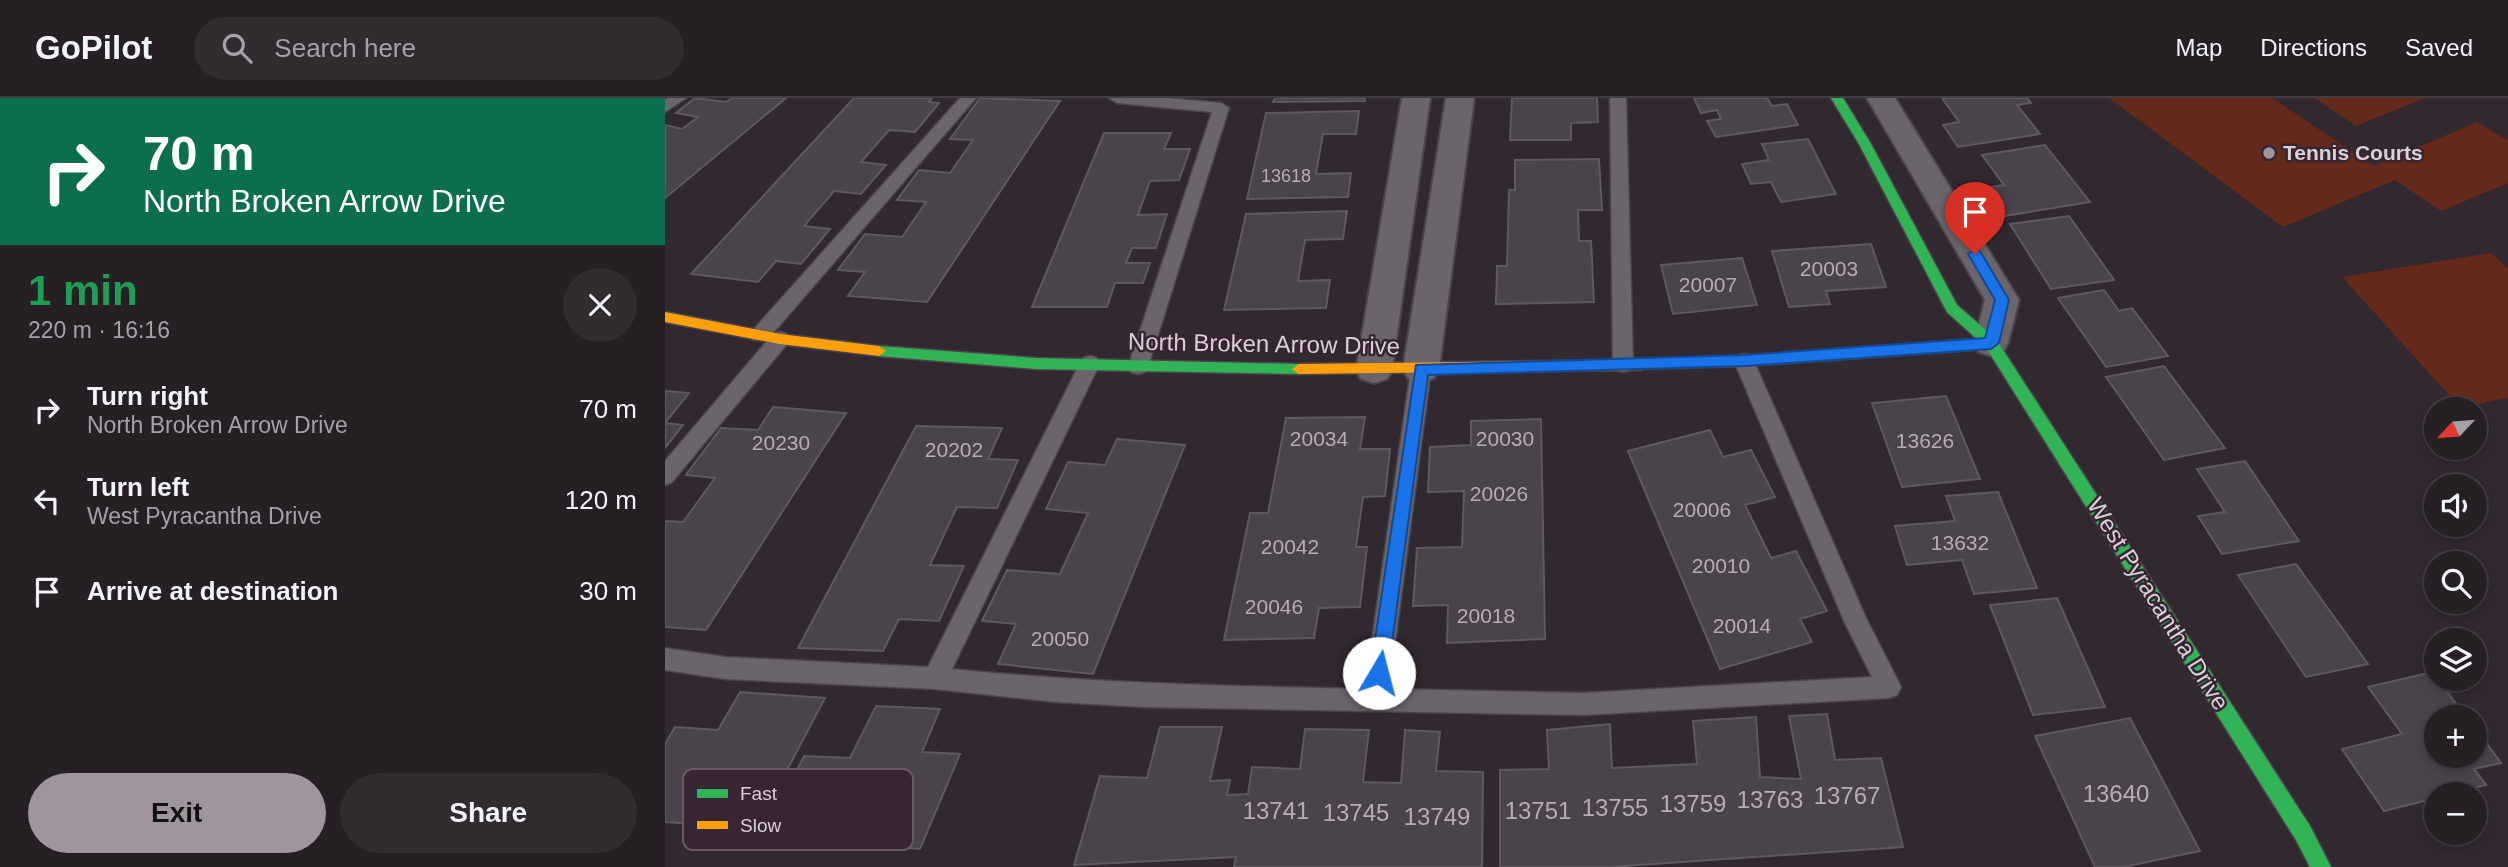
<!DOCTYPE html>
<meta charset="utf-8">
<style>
body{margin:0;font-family:Arial,sans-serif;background:#322c31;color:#f1f3f6;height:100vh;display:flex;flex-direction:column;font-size:26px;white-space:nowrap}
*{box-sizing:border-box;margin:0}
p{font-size:23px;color:#a4a2a6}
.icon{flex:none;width:38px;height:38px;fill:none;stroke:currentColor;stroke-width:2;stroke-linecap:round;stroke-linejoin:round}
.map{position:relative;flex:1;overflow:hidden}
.panel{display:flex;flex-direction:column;background:#261f24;width:665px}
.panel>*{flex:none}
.hud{background:#0b6e4f;color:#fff;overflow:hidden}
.needle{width:46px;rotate:244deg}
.tools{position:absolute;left:1759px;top:299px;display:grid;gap:14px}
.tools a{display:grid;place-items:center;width:63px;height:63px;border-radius:50%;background:#261f24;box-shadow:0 4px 10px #0003,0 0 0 2px #423d41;font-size:35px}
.pin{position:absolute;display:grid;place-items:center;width:60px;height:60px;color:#fff;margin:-72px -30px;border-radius:50% 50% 50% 0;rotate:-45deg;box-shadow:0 0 7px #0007}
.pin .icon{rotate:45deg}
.me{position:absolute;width:77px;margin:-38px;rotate:8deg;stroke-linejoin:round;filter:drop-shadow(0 0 5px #0008)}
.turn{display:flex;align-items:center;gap:24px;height:147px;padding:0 28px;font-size:32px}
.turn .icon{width:91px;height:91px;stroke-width:2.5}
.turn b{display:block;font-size:49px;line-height:60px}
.round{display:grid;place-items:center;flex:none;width:74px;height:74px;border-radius:37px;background:#322c31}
.headline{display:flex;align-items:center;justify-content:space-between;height:119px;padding:0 28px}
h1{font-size:42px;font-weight:800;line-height:52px;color:#1e9e55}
.action{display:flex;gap:14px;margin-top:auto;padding:14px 28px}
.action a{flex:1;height:80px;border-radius:42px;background:#a0959d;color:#111;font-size:28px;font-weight:800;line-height:80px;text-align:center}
.action a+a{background:#322c31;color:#f1f3f6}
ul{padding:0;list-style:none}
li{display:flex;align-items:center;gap:21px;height:91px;padding:0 28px}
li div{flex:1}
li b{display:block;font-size:26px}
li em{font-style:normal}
header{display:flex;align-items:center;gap:42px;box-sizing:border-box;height:98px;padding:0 35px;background:#261f24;border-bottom:2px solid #423d41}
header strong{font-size:33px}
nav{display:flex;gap:38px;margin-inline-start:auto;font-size:24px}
.search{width:490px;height:63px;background:#322c31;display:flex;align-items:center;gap:18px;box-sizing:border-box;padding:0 24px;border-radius:38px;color:#a4a2a6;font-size:26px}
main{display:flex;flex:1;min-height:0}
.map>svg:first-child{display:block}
</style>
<header>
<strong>GoPilot</strong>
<div class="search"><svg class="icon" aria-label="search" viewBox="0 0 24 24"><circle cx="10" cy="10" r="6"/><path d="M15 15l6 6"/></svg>Search here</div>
<nav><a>Map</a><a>Directions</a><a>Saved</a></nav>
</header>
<main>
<section class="panel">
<div class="hud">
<div class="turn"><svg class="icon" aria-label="right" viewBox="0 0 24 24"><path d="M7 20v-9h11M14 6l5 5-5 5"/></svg><div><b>70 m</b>North Broken Arrow Drive</div></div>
</div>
<div class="headline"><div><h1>1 min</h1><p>220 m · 16:16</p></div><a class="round"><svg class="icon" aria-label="close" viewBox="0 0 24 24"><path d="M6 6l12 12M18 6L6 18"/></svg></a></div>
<ul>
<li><svg class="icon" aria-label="right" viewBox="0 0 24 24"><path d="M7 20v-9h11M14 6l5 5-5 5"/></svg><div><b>Turn right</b><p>North Broken Arrow Drive</p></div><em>70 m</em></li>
<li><svg class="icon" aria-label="left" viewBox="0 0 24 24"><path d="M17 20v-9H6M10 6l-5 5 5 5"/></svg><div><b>Turn left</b><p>West Pyracantha Drive</p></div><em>120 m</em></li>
<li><svg class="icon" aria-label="arrive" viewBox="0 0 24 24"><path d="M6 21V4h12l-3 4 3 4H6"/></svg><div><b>Arrive at destination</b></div><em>30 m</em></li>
</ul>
<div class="action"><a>Exit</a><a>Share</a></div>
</section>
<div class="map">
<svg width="1843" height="769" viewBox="0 0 1843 769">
<rect width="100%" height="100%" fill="#322930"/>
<!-- green -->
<path fill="#652a19" d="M1444,0H1607L1709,68L1812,24L1843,43V85L1776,113L1730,82L1618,129Z
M1650,0H1760L1691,28Z
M1826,155L1843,171V300L1795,309L1677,179Z"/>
<!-- building -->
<path fill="#4a434b" stroke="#5e5860" stroke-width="2" d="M30,0L61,4L67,0H121L0,100V27L17,31L33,19L11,15Z
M189,0H267L264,4L274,5L250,34L224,32L196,64L221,67L196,96L169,93L139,128L165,131L136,166L111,163L93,184L26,176Z
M315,0L395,3L262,204L183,198L200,174L173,172L200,136L237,139L261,104L232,102L254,72L285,75L308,42L285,41Z
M610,0H700V3L608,4Z
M847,0H932L933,24L906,25V42H845Z
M1029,0H1102L1107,8L1122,6L1133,27L1051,39L1042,23L1056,21L1052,12L1036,15Z
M1277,0H1362L1366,5L1352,7L1375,36L1293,49L1278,27L1294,24Z
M694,13L691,36H658L651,76L686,75L683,99L582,101L601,15Z
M439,35H506L499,51H525L514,82L485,83L473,117L502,116L491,150H467L461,165H485L478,185H450L442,209H367Z
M1143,41L1171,96L1116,104L1106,84L1086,86L1077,66L1104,62L1097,46Z
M1380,47L1425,104L1340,118L1320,90L1339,87L1317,57Z
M934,61L937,112H913L914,143H926L929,204L831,206L832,168H842L844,92H850V62Z
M682,113L678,141L640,142L633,183L665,182L661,210L559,212L581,116Z
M1404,118L1449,182L1386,191L1345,126Z
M1206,146L1221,189L1161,193L1165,206L1124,209L1107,153Z
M1077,160L1092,207L1008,216L996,167Z
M1439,192L1454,213L1467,210L1503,258L1441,269L1393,200Z
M1499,268L1560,350L1499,362L1441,279Z
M0,293L24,295L0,325Z
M1281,298L1315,381L1237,389L1207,305Z
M108,309L181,315L41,532L0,529V423L18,424L50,380L21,377L56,330L93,332Z
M700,319L695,351H725L720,398L698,399L691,449H702L695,509L654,510L649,540L559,542L585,415H603L621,320Z
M876,321L880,541L782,545L783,507L748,508L752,450L797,449L799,393L763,394L765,349L806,347V323Z
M0,325L18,327L0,350Z
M251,328L337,330L323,361L353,362L332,410L292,409L265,467L299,468L274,523L234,521L218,553L133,550Z
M1045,332L1058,359L1086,352L1110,399L1080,407L1106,460L1131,453L1162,513L1135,521L1147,544L1055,571L963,353Z
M452,341L520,347L428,576L333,566L351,526L317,523L342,472L395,476L423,415L381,411L403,364L440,367Z
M1580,363L1634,443L1557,456L1533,418L1560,414L1532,371Z
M1333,394L1372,490L1309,496L1297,462L1242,467L1230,428L1290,423L1281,398Z
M1631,466L1703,566L1641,579L1573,477Z
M1392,500L1440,609L1368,617L1325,507Z
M1767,574L1802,620H1771V658H1810V629L1836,665L1809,671L1821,687L1785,696H1771V700L1719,713L1677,651L1737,636L1703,589Z
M75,594L160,600L91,731L0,724V646L10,629L53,632Z
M211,608L275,611L257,654L295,656L255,751L97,741L139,658L185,660Z
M1162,616L1170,662L1216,660L1238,749L944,769H835V672L884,671L882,632L945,626L947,670L1032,666L1028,623L1091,619L1095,679L1136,681L1124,618Z
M1465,620L1535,753L1458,769H1430L1370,638Z
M495,629H557L545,683L565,682L562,697L583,696L587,669L635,671L640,631L704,632L698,684L736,685L740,632L775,634L771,673L818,674L817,769H569L571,759L409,767L435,678L482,680Z"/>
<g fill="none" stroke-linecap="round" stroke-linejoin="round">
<!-- lane casing -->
<g stroke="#4c444a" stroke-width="3">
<path id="lane" d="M3,0H21L0,14V2Z
M295,0H311L102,242H88L86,237L88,232Z
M444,0H501L556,5L564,10L483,269L480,274L473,276L466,274L463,269L547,14L452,5Z
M945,0H961L968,267L965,272L958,274L951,272L948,267Z
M115,234L122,236L124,241L122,246L7,384L0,387V363L108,236Z
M1079,256L1086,258L1089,263L1201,520L1232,581L1236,589L1232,597L1224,600L918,617L480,609L391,604L270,591L60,581L0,572V550L60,559L263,569L415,265L418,260L425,258L432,260L435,265L287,571C424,585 561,588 700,591L746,271L749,266L756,264L763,266L766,271L724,591L918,595L1207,579L1180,525L1069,263L1072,258Z"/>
</g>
<!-- street casing -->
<g stroke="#4c444a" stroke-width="4">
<path id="street" d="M737,0H765L727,272L722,281L709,285L696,281L691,272Z
M781,0H809L774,271L769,280L756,284L743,280L738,271Z
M1202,0H1230L1354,202L1343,245L1338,254L1326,258L1314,254L1309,245L1320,202Z"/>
</g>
<!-- fast casing -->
<g stroke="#4c444a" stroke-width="3">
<path id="fast" d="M1166,0H1178L1206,46L1292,207L1331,241L1645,728L1666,769H1645L1631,742L1322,251L1079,268L971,271L969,267L976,262L1079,258L1312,241L1282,214L1194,46Z
M214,248L371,260L634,266L641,271L634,276L371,271L214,258L207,253Z"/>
</g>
<!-- slow casing -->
<g stroke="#4c444a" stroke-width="3">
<path id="slow" d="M0,214L115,236L214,248L221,253L214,258L115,246L0,224Z
M976,262L983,267L976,272L634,276L627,271L634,266Z"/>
</g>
<!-- lane -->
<use href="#lane" fill="#6c646b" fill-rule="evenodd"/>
<!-- street -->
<use href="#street" fill="#6c646b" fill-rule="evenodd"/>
<!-- fast -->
<use href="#fast" fill="#30b455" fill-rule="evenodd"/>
<!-- slow -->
<use href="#slow" fill="#ff9f0a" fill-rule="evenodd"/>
</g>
<!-- route -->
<path fill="#1a73e8" stroke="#114b97" stroke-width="2" d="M1310,151L1315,153L1344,202L1334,245L1326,251L1079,268L763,277L723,575L721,581L714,584L708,581L705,575L751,267L1079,257L1320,240L1330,202L1303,156Z"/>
<!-- markers -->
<circle fill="#a0959d" stroke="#362533" stroke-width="2.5" cx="1604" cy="55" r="7"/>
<g text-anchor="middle" stroke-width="5" stroke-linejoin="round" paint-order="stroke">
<!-- far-number labels -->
<g font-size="18" fill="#b7acb5">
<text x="621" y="84">13618</text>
</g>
<!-- far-poi labels -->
<g font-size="21" font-weight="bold" fill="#dbcfd8" stroke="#362533" text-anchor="start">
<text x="1618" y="62">Tennis Courts</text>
</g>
<!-- number labels -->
<g font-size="21" fill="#b7acb5">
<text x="1164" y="178">20003</text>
<text x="1043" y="194">20007</text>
<text x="654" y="348">20034</text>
<text x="840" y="348">20030</text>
<text x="1260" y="350">13626</text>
<text x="116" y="352">20230</text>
<text x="289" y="359">20202</text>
<text x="834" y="403">20026</text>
<text x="1037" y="419">20006</text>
<text x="1295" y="452">13632</text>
<text x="625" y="456">20042</text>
<text x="1056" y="475">20010</text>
<text x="609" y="516">20046</text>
<text x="821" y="525">20018</text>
<text x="1077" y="535">20014</text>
<text x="395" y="548">20050</text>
</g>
<!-- street labels -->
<g font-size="24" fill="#dbcfd8" stroke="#362533">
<text transform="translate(599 246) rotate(1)" y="8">North Broken Arrow Drive</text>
<text transform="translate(1493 506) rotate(58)" y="8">West Pyracantha Drive</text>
</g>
<!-- near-number labels -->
<g font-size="24" fill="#b7acb5">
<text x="1451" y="704">13640</text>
<text x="1182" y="706">13767</text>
<text x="1105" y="710">13763</text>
<text x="1028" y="714">13759</text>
<text x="950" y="718">13755</text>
<text x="611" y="721">13741</text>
<text x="873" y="721">13751</text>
<text x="691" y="723">13745</text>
<text x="772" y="727">13749</text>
</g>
</g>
<!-- legend -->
<rect x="18" y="671" width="230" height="81" rx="10" fill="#362533" stroke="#685865" stroke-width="2"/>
<rect x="32" y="691" width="31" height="9" fill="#30b455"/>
<rect x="32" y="723" width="31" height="8" fill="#ff9f0a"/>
<g font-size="19" fill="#dbcfd8">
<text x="75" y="702">Fast</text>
<text x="75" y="734">Slow</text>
</g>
</svg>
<div class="tools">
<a><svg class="needle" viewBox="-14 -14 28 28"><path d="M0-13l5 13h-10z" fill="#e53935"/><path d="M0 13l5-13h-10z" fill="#a4a2a6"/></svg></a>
<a><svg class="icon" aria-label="sound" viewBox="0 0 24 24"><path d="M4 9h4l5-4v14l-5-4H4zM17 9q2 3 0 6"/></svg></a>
<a><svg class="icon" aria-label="search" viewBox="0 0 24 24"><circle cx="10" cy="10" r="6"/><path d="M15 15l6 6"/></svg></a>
<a><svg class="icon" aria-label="layers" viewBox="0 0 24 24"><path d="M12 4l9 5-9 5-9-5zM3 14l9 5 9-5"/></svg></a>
<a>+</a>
<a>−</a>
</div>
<div class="pin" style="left:1310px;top:156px;background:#d93025"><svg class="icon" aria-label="arrive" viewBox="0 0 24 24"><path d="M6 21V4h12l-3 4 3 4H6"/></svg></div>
<svg class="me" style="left:714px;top:575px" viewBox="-20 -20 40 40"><circle r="19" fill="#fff"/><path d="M0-13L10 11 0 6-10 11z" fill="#1a73e8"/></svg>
</div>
</main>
